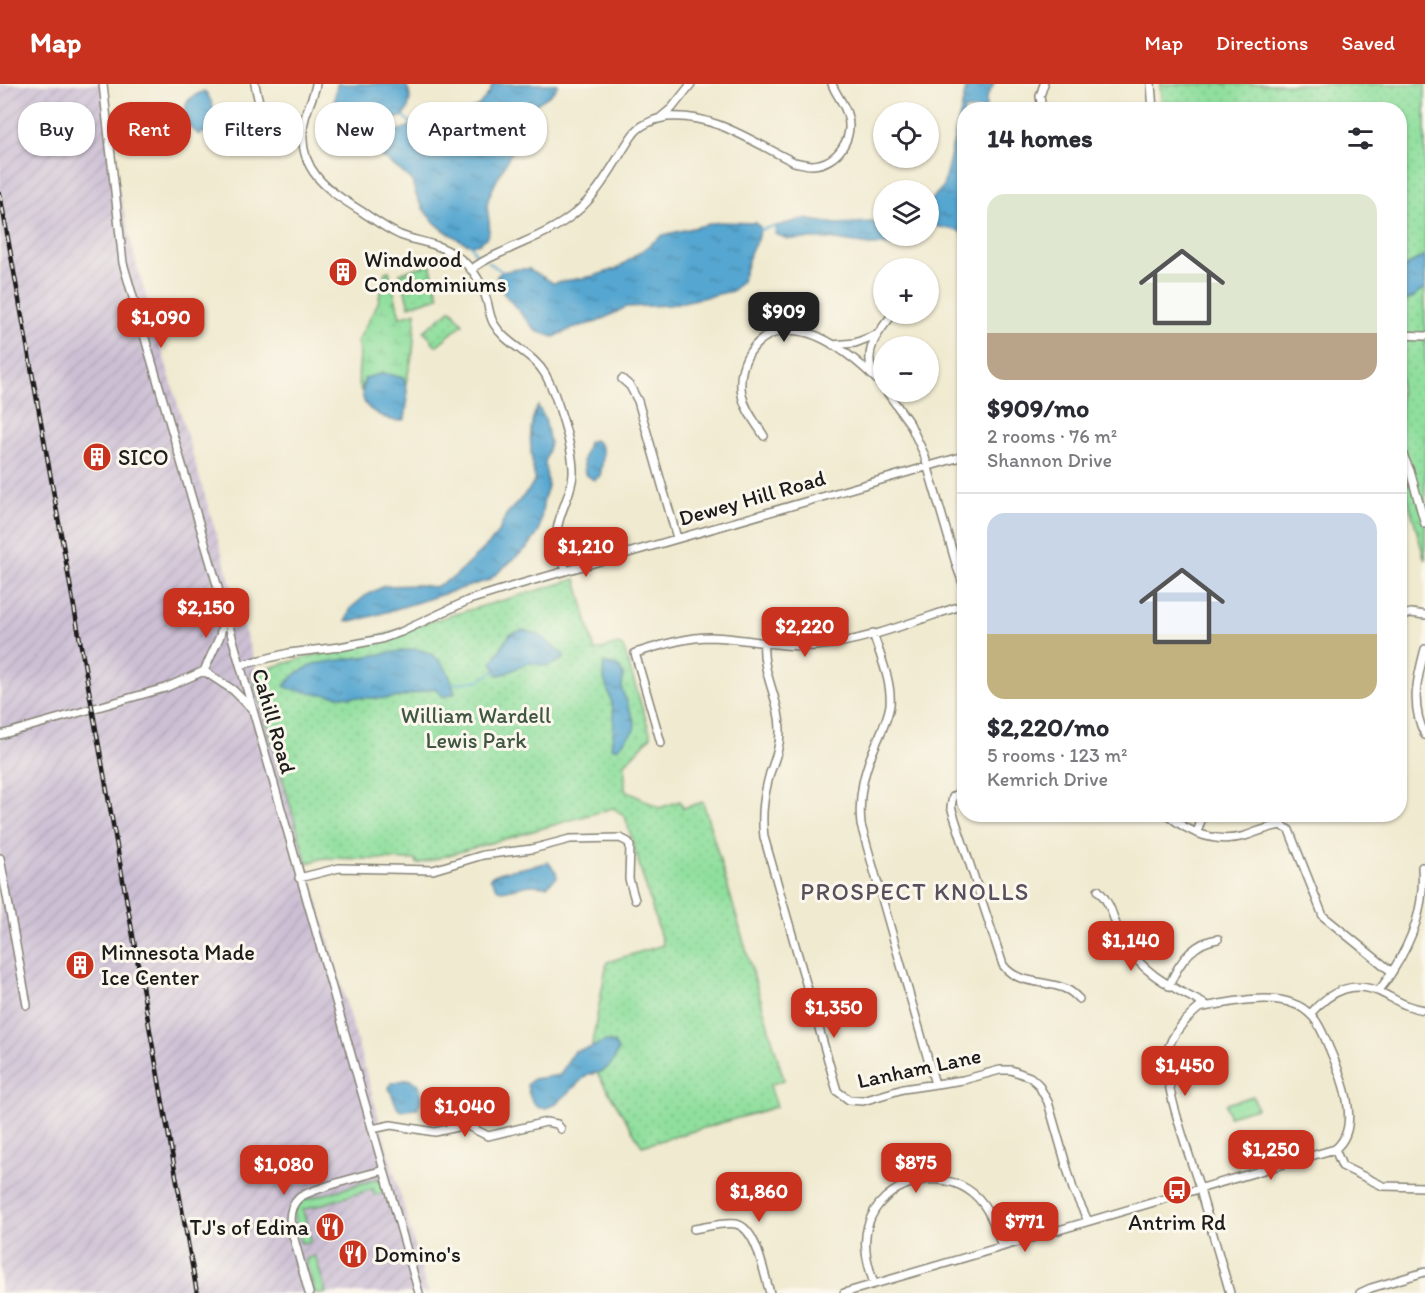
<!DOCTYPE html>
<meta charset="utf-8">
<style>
body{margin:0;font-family:Itim,sans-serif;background:#f7f7f7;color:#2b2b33;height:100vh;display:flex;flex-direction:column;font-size:22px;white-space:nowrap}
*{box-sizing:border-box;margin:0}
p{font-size:20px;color:#7c7c81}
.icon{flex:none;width:33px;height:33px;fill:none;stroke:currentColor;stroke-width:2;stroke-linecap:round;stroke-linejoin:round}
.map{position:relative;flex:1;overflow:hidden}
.details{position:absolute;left:957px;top:18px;width:450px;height:720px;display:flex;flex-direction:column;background:#fff;border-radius:24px;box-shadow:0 2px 4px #0004}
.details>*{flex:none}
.hud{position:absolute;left:18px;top:18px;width:570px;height:54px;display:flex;gap:12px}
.tools{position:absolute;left:873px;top:18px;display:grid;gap:12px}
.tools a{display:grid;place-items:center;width:66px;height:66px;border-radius:50%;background:#fff;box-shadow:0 2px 4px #0004;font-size:30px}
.price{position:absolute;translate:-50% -51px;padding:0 14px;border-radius:12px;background:#c8321e;color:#fff;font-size:20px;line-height:39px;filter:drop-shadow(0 2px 3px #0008)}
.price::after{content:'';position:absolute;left:50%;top:36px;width:18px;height:14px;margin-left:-9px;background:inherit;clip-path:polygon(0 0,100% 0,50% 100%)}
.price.selected{background:#222;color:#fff}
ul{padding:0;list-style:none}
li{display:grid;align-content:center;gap:12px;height:318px;padding:0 30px}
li+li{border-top:2px solid #e1e1e2}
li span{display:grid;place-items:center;height:186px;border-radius:18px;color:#555}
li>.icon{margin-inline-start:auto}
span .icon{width:108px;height:108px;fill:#fffc;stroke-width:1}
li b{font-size:26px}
h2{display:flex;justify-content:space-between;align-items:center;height:72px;padding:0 30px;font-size:26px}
.pill{padding:0 21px;border-radius:24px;background:#fff;box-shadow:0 2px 4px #0004;font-size:21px;line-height:54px}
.pill.selected{background:#c8321e;color:#fff}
header{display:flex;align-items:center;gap:36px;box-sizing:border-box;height:84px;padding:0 30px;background:#c8321e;color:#fff}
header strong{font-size:28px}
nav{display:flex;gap:33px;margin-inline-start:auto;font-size:21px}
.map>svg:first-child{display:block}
.industrial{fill:url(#industrial-furrows)}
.grass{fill:#90df9e;stroke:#567e5d;stroke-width:1.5}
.wetland{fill:url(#wetland-marsh);stroke:#567e5d;stroke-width:1.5}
.park{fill:url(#park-dots);stroke:#567e5d;stroke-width:1.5}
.water{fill:url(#water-ripples);stroke:#386176;stroke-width:1.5}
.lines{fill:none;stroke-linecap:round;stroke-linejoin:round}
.stream{stroke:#55a6d0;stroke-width:2}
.minor-casing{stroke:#868376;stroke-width:10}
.minor{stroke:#fff;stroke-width:7}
.rail-casing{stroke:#1c1c1c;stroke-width:4.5}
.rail{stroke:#fbf7ec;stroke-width:2;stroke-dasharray:7;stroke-linecap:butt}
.labels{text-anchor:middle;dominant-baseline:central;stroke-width:6;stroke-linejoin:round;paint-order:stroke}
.poi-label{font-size:22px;fill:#1c1c1c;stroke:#fbf7ec;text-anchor:start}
.street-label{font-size:22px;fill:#1c1c1c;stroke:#fbf7ec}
.park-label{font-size:22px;fill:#3f5643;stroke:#fbf7ec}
.neighbourhood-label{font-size:24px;letter-spacing:1.5px;fill:#574f5d;stroke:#fbf7ec}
</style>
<header>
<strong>Map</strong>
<nav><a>Map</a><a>Directions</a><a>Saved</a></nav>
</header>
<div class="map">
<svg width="1425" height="1209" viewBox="0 0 1425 1209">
<defs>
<pattern id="industrial-furrows" width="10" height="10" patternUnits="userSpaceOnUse" patternTransform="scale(1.5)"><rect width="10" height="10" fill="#ccbfd4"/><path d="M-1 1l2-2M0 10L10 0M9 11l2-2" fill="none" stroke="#afa4b5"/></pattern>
<pattern id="wetland-marsh" width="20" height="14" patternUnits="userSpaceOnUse" patternTransform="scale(1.5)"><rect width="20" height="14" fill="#90df9e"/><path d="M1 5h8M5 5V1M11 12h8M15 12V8" fill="none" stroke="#7cbf88"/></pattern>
<pattern id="park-dots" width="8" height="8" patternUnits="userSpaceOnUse" patternTransform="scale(1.5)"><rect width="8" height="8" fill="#90df9e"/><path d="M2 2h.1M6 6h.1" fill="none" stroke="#7cbf88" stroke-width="1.8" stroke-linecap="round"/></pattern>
<pattern id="water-ripples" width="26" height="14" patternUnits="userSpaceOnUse" patternTransform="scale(1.5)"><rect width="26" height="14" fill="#55a6d0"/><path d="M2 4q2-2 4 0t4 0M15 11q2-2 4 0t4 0" fill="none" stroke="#4686a8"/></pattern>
</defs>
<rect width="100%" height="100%" fill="#fbf7ec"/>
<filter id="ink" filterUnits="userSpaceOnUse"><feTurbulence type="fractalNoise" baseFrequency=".0167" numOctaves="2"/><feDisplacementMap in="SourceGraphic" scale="12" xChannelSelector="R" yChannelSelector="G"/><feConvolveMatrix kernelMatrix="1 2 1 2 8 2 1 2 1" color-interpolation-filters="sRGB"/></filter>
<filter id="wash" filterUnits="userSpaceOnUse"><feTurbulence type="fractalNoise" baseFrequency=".008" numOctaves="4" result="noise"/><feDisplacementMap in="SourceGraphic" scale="24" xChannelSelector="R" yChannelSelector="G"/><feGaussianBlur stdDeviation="1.35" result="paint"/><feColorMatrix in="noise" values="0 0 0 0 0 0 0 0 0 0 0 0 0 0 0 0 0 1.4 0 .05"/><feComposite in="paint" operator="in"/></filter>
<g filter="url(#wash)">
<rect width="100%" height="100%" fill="#f0ead0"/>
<path class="industrial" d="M0,0H101L120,112L137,182L257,588L307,779L428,1209H0Z"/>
<path class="grass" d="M1253,1012L1257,1024L1229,1032L1226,1020Z
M377,1095L382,1098L384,1105L382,1109L375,1111L373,1105L303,1126L311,1155L309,1158L301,1159L293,1129L301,1117Z
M314,1172L316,1174L326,1209H315L306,1178V1175Z"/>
<path class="wetland" d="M389,187L400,233L416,228L413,268L406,299L402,294H365L361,307C354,289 364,276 357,258L378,219L385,188Z"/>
<path class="park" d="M1160,0H1425V476L1400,387V26L1162,25Z
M430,180L439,213L409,222L400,189Z
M451,225L463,240L436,262L424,247Z
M576,495L595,567L618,560L624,565L651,652L625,680V706L659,724L680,717L683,724L703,718L784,996L770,1001L776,1023L642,1062L589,976L607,878L663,861L625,732L613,724L417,780L416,776L324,774L307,779L252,589Z"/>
<path class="water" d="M337,0H405C412,10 411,21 404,32L358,45L340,43L330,34V23L334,19Z
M493,0H558C553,15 536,15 529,28C525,34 524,43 521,50C511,72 496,93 488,116C484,129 496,145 484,156C472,167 458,155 447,148C429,136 416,118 412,96L375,67L372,60L377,54L419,39L452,36L479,21L489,9Z
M967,0H994L986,15V25L964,26V153L960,147L929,141L928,119L943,103Z
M204,7C213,14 216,34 214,44L199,51L187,40C183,19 184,16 204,7Z
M803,135L836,140L871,138L883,139L884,152H909L892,161H869L829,155H788L775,150L776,142Z
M718,138L756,139L760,143L759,153L751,167L742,197L732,207L670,221L626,223L597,238L576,243L554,253L536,247L499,204L497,192L502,188L518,185H529L553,199L594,192L618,184L663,151Z
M1425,172V204L1412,214L1402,218L1400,216C1399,188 1397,184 1425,172Z
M383,289L403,294C410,306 407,321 405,335C398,338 393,337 386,334C365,325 358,317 365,294Z
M538,322L545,335L550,359L545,379L548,403L544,414L539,448L528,463L489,496L383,529L355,537H346L351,524L365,512L384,502L419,501L435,503L454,493L491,458L499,447L506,431L528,407L535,396C531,373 526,342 538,322Z
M594,356C608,362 602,380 600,392L594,396L585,390L583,376L588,358Z
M524,546L541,552L564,571V575C557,578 550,583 541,581C535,580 532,578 526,580C516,583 509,590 498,591L492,578L510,550Z
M415,565C439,568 450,586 455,609L443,613L435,604C421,608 408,612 394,614C378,616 296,610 284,602L297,589L314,580Z
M604,579L618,582L623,590L622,606L635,639L634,646L617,665L611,663C614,649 615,630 611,616C607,602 601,593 604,579Z
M548,778L556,788L557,793L547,802L530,801L502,807L497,804L490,794C498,785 533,784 548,778Z
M605,957L614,959L618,966C613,981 605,990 588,990C570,1005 536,1052 527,1001L533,995L560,991L574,967L590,964Z
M409,995L419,1000L422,1014L418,1024L402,1027L398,1025L389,1004L391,999Z"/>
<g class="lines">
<path class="stream" d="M404,32L414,43
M759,146L776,142
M470,159L475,169L483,175
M488,178L503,188
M453,600L480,596L495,587"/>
</g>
</g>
<g filter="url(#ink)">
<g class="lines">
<g class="minor-casing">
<path id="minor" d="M103,0L123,179L225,528L419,1209
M255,0C261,32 267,51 303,51
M316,0C314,13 306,25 304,39C296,85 327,106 361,127C373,135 386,145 400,151C418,158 438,159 455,171C470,181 481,196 486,214C489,222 489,232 494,240C506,261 533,269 545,290C557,311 574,366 573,390C572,410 559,427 557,447C557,460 562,474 566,487
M1151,0L1153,26
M1042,26L1040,12L1044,0
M660,34L672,24L691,0
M471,186C482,176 494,172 507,166C530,155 555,146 575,129C600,109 614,78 632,52C639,41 654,35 667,33C714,29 752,58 794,78C800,79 806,81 812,81C838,80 855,53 847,30C844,19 836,11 832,0
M1400,251L1425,252
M833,261L855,259L876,251
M874,292C862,267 878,248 893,230
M622,295L630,302L638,317L677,454
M887,308L910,340L924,370L957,483L964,502
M764,352C756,339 745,326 742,311C735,275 761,241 799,247C829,251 864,282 884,303
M1400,364L1410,387L1425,440
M1400,532L1411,529L1425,531
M873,549C880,572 892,597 890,621C888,635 881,648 876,660C864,687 858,711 861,741L935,1000
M764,558C761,590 781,617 780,648C780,663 775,675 770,689C764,711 761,730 764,753L837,1007L849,1016L863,1017L903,1005L963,996L1000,986H1011L1030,993L1038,1000L1048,1018L1073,1105L1088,1137
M1425,565C1417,595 1410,621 1425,651
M240,581L289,569L340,563L381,555L401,548L469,516L517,501L964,372
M204,587L233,606L251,624
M0,651L165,604L204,587L220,552L224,533
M661,659L635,569C659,562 685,553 711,553C745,554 781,564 815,562C864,558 917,536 964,521
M964,706L953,713L951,723L1003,881C1018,902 1047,895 1068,906C1072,908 1076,912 1079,915
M1167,730C1188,749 1216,760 1245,752C1257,748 1268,743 1281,741L1289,746L1323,832L1392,888
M1197,749L1203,730
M0,774L27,921
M299,794L339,784L433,786L483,771L532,765L570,755L620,754L628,758L630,762L629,795L635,816
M1098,806C1114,823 1112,835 1122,855C1141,890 1174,904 1208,922
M1169,902C1178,880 1193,858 1218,855
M1378,907C1384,901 1387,896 1392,888C1413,855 1425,823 1422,783
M1310,930C1331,906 1355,894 1386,911C1399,918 1409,924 1425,926
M372,1045L391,1041L435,1048L466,1041L488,1052L546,1038L557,1040L561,1045
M1335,1065L1342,1082L1383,1102L1425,1103
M694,1145C707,1143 724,1138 736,1140C757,1144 764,1191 770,1209
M874,1200C868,1181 862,1162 868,1141C881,1098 939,1081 974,1110C989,1123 996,1144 1002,1163
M309,1209L291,1144C289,1133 290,1122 299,1114C309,1105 367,1091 384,1086
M844,1209L1335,1065C1363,1043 1341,991 1330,966C1325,955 1321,942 1313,933C1308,928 1301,922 1294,920C1269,909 1226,919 1199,924C1187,934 1173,949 1168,965C1159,992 1191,1075 1200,1105L1202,1113L1230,1209
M1360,1209L1371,1204L1425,1188"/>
</g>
<use href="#minor" class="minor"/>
<g class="rail-casing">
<path id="rail" d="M0,110L197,1209"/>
</g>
<use href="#rail" class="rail"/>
</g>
</g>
<defs>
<g id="building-disc" transform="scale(1.5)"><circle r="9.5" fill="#c8321e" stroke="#fbf7ec"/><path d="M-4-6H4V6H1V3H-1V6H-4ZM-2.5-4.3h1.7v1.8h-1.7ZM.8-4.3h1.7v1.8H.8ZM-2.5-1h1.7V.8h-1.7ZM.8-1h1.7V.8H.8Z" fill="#fff"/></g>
<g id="bus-disc" transform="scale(1.5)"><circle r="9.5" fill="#c8321e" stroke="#fbf7ec"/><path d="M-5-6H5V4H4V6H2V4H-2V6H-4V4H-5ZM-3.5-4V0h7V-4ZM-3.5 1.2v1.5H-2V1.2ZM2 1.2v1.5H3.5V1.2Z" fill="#fff"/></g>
<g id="restaurant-disc" transform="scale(1.5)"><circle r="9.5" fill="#c8321e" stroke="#fbf7ec"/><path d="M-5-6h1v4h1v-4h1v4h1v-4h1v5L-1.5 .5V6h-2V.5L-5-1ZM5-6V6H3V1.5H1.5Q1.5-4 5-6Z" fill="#fff"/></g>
</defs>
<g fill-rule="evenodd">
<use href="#building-disc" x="343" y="188"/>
<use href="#building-disc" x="97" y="373"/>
<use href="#building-disc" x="80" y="881"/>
<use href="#bus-disc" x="1177" y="1106"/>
<use href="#restaurant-disc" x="330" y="1143"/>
<use href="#restaurant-disc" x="353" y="1170"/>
</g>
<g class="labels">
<g class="poi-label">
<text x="364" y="175">Windwood<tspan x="364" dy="25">Condominiums</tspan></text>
<text x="118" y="373">SICO</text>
<text x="101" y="868">Minnesota Made<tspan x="101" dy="25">Ice Center</tspan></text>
<text x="1177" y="1138" text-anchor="middle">Antrim Rd</text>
<text x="309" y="1143" text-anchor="end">TJ's of Edina</text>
<text x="374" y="1170">Domino's</text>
</g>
<g class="street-label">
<text transform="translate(752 414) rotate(-16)">Dewey Hill Road</text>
<text transform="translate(274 637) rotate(74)">Cahill Road</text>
<text transform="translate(919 984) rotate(-12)">Lanham Lane</text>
</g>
<g class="park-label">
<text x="476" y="631">William Wardell<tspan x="476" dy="25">Lewis Park</tspan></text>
</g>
<g class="neighbourhood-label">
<text x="915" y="807">PROSPECT KNOLLS</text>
</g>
</g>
</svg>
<div class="tools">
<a><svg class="icon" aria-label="locate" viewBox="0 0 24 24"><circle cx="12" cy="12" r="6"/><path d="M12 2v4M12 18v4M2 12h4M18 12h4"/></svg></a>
<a><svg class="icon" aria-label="layers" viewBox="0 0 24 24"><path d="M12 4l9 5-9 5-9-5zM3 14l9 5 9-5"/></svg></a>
<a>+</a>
<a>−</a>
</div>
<b class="price selected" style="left:784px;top:259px">$909</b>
<b class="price" style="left:161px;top:265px">$1,090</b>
<b class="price" style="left:586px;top:494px">$1,210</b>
<b class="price" style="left:206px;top:555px">$2,150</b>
<b class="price" style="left:805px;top:574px">$2,220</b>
<b class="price" style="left:1131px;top:888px">$1,140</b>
<b class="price" style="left:834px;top:955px">$1,350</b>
<b class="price" style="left:1185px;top:1013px">$1,450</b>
<b class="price" style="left:465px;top:1054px">$1,040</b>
<b class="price" style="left:1271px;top:1097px">$1,250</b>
<b class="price" style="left:916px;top:1110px">$875</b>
<b class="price" style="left:284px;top:1112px">$1,080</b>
<b class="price" style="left:759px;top:1139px">$1,860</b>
<b class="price" style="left:1025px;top:1169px">$771</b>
<div class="hud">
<a class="pill">Buy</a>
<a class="pill selected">Rent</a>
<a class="pill">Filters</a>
<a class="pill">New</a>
<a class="pill">Apartment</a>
</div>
<section class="details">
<h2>14 homes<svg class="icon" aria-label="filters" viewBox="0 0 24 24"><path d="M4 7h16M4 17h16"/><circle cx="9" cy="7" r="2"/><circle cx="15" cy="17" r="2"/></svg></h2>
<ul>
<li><span style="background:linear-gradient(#dfe7d0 75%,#b9a48a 0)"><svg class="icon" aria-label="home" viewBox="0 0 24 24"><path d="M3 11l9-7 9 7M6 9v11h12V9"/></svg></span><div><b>$909/mo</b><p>2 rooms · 76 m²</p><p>Shannon Drive</p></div></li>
<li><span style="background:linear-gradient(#c9d6e8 65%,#c2b280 0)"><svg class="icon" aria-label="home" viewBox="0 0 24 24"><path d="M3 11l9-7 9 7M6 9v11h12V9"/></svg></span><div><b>$2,220/mo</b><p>5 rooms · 123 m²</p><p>Kemrich Drive</p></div></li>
</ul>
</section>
</div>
